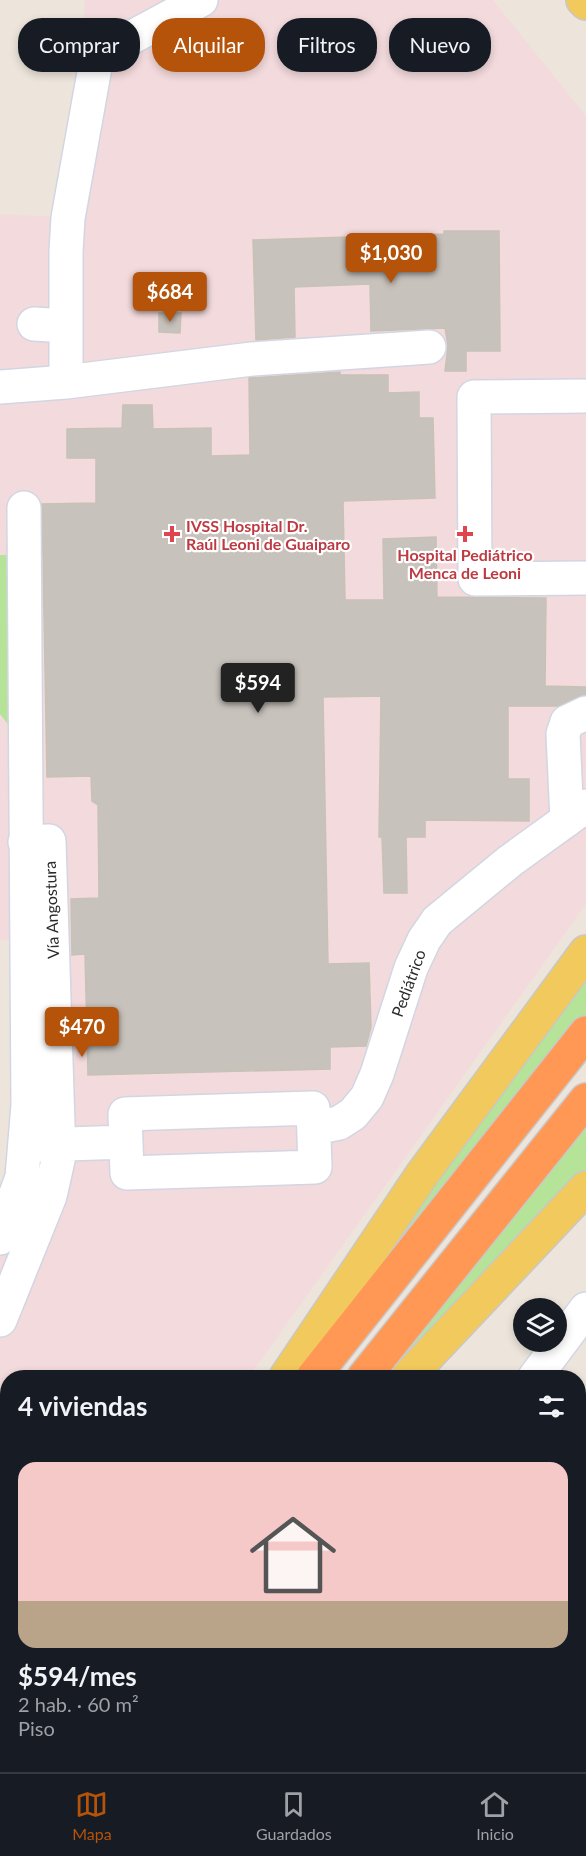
<!DOCTYPE html>
<html lang="es">
<meta charset="utf-8">
<style>
body{margin:0;font-family:Lato,sans-serif;background:#20242c;color:#f1f3f6;height:100vh;display:flex;flex-direction:column;font-size:22px;white-space:nowrap}
*{box-sizing:border-box;margin:0}
p{font-size:20px;color:#9ea1a6}
.icon{flex:none;width:33px;height:33px;fill:none;stroke:currentColor;stroke-width:2;stroke-linecap:round;stroke-linejoin:round}
.map{position:relative;flex:1;overflow:hidden}
.sheet{position:absolute;left:0px;top:1370px;width:586px;height:404px;display:flex;flex-direction:column;background:#171b24;border-radius:24px 24px 0 0;box-shadow:0 3px 9px #0003}
.sheet>*{flex:none}
.banner{position:absolute;left:18px;top:18px;width:550px;height:54px;display:flex;gap:12px}
.fabs{position:absolute;left:513px;top:1298px;display:grid;gap:12px}
.fabs a{display:grid;place-items:center;width:54px;height:54px;border-radius:50%;background:#171b24;box-shadow:0 3px 9px #0003;font-size:30px}
.price{position:absolute;translate:-50% -51px;padding:0 14px;border-radius:6px;background:#b45309;color:#fff;font-size:20px;line-height:39px;filter:drop-shadow(0 2px 3px #0008)}
.price::after{content:'';position:absolute;left:50%;top:36px;width:18px;height:14px;margin-left:-9px;background:inherit;clip-path:polygon(0 0,100% 0,50% 100%)}
.price.on{background:#222;color:#fff}
ul{padding:0;list-style:none}
li{display:grid;align-content:center;gap:12px;height:318px;padding:0 18px}
li span{display:grid;place-items:center;height:186px;border-radius:18px;color:#555}
li>.icon{margin-inline-start:auto}
span .icon{width:108px;height:108px;fill:#fffc;stroke-width:1}
li b{font-size:26px}
h2{display:flex;justify-content:space-between;align-items:center;height:72px;padding:0 18px;font-size:26px}
.tag{padding:0 21px;border-radius:24px;background:#171b24;box-shadow:0 3px 9px #0003;font-size:21px;line-height:54px}
.tag.on{background:#b45309;color:#fff}
.dock{display:flex;justify-content:space-around;align-items:center;height:84px;border-top:2px solid #363941;background:#171b24;font-size:16px;color:#9ea1a6}
.dock a{display:grid;justify-items:center;gap:3px}
.dock .on{color:#b45309}
.map>svg:first-child{display:block}
.medical{fill:#f3dadc}
.green{fill:#b5e498}
.building{fill:#c8c2bc;stroke:#c8c1b6;stroke-width:1.5}
.lines{fill:none;stroke-linecap:round;stroke-linejoin:round}
.minor-casing{stroke:#d2d6e3;stroke-width:36}
.major-casing{stroke:#c8c8c8;stroke-width:36}
.highway-casing{stroke:#c8c8c8;stroke-width:36}
.minor{stroke:#fff;stroke-width:33}
.major{stroke:#f2c95c;stroke-width:33}
.highway{stroke:#ff9755;stroke-width:33}
.health-dot{fill:#e0444e;stroke:#fff;stroke-width:2}
.labels{text-anchor:middle;dominant-baseline:central;stroke-width:4.5;stroke-linejoin:round;paint-order:stroke}
.health-label{font-size:16px;font-weight:bold;fill:#be3a42;stroke:#fff;text-anchor:start}
.street-label{font-size:16px;fill:#2a2a2a;stroke:#fff}
</style>
<div class="map">
<svg width="586" height="1772" viewBox="0 0 586 1772">
<rect width="100%" height="100%" fill="#ede5dc"/>
<path class="medical" d="M85,0H493L586,116V904L249,1377H8L7,1391L0,1387V1238L15,1199L26,938L0,940V214L57,217L78,109Z"/>
<path class="green" d="M0,555H24V745L0,714Z
M586,952V1033L313,1377L372,1248Z
M586,1100V1188L408,1377H364Z"/>
<path class="building" d="M444,231H499L500,351H466V371H445L448,346L445,328L371,331L370,284L294,287L295,337L256,340L253,240L444,234Z
M159,313H181L180,333L159,332Z
M340,372V375H388V393L419,392V418H433L435,498L343,501L345,600H384L383,539L436,537L437,597L546,598L545,686L586,687V695L558,706H508V779H529V821L425,820V837H406L407,893H384L382,837H379L381,696L323,697L328,964L369,963L371,1027L366,1046L330,1047V1069L88,1075L85,954L72,955L71,899L99,898L98,805L92,801L91,776L47,777L42,504L96,503V458H67V429L122,428L123,405H152L153,429L211,428V456L250,455L249,378Z"/>
<g class="lines">
<g class="minor-casing">
<path id="minor" d="M34,324L66,326
M66,382V251L68,218L97,56L201,0
M0,387L66,382L252,359L429,347
M586,396L474,397L475,579L586,578
M567,820L563,734L567,722L586,713
M313,1108L315,1167L127,1173L125,1114Z
M314,1128L339,1123L353,1114L367,1097L377,1074L411,968L424,940L437,921L510,861L586,806
M38,1145L126,1142
M0,1238L22,1177L28,1105L24,508
M0,1320L50,1196L59,1156L49,841L25,842
M535,1377L586,1309
M0,1506L8,1495
M579,1551L586,1554
M0,1634L8,1624
M0,1667L8,1731
M579,1706L586,1695"/>
</g>
<g class="major-casing">
<path id="major" d="M583,0L586,3
M286,1377L421,1176L586,952
M408,1377L586,1188
M0,1768L8,1759
M47,1772L52,1766"/>
</g>
<g class="highway-casing">
<path id="highway" d="M313,1377L586,1033
M364,1377L586,1100"/>
</g>
<use href="#minor" class="minor"/>
<use href="#major" class="major"/>
<use href="#highway" class="highway"/>
</g>
<g class="health-dot">
<path d="M169 525h6v6h6v6h-6v6h-6v-6h-6v-6h6z"/>
<path d="M462 525h6v6h6v6h-6v6h-6v-6h-6v-6h6z"/>
</g>
<g class="labels">
<g class="health-label">
<text x="186" y="525">IVSS Hospital Dr.<tspan x="186" dy="18">Raúl Leoni de Guaiparo</tspan></text>
<text x="465" y="554" text-anchor="middle">Hospital Pediátrico<tspan x="465" dy="18">Menca de Leoni</tspan></text>
</g>
<g class="street-label">
<text transform="translate(51 910) rotate(-92)">Vía Angostura</text>
<text transform="translate(408 983) rotate(-70)">Pediátrico</text>
</g>
</g>
</svg>
<div class="fabs">
<a><svg class="icon" aria-label="layers" viewBox="0 0 24 24"><path d="M12 4l9 5-9 5-9-5zM3 14l9 5 9-5"/></svg></a>
</div>
<b class="price" style="left:391px;top:284px">$1,030</b>
<b class="price" style="left:170px;top:323px">$684</b>
<b class="price on" style="left:258px;top:714px">$594</b>
<b class="price" style="left:82px;top:1058px">$470</b>
<div class="banner">
<a class="tag">Comprar</a>
<a class="tag on">Alquilar</a>
<a class="tag">Filtros</a>
<a class="tag">Nuevo</a>
</div>
<section class="sheet">
<h2>4 viviendas<svg class="icon" aria-label="filters" viewBox="0 0 24 24"><path d="M4 7h16M4 17h16"/><circle cx="9" cy="7" r="2"/><circle cx="15" cy="17" r="2"/></svg></h2>
<ul>
<li><span style="background:linear-gradient(#f6c9c9 75%,#b9a48a 0)"><svg class="icon" aria-label="home" viewBox="0 0 24 24"><path d="M3 11l9-7 9 7M6 9v11h12V9"/></svg></span><div><b>$594/mes</b><p>2 hab. · 60 m²</p><p>Piso</p></div></li>
</ul>
</section>
</div>
<nav class="dock">
<a class="on"><svg class="icon" aria-label="map" viewBox="0 0 24 24"><path d="M3 6l6-2 6 2 6-2v14l-6 2-6-2-6 2zM9 4v14M15 6v14"/></svg>Mapa</a>
<a><svg class="icon" aria-label="saved" viewBox="0 0 24 24"><path d="M7 4h10v16l-5-4-5 4z"/></svg>Guardados</a>
<a><svg class="icon" aria-label="home" viewBox="0 0 24 24"><path d="M3 11l9-7 9 7M6 9v11h12V9"/></svg>Inicio</a>
</nav>
